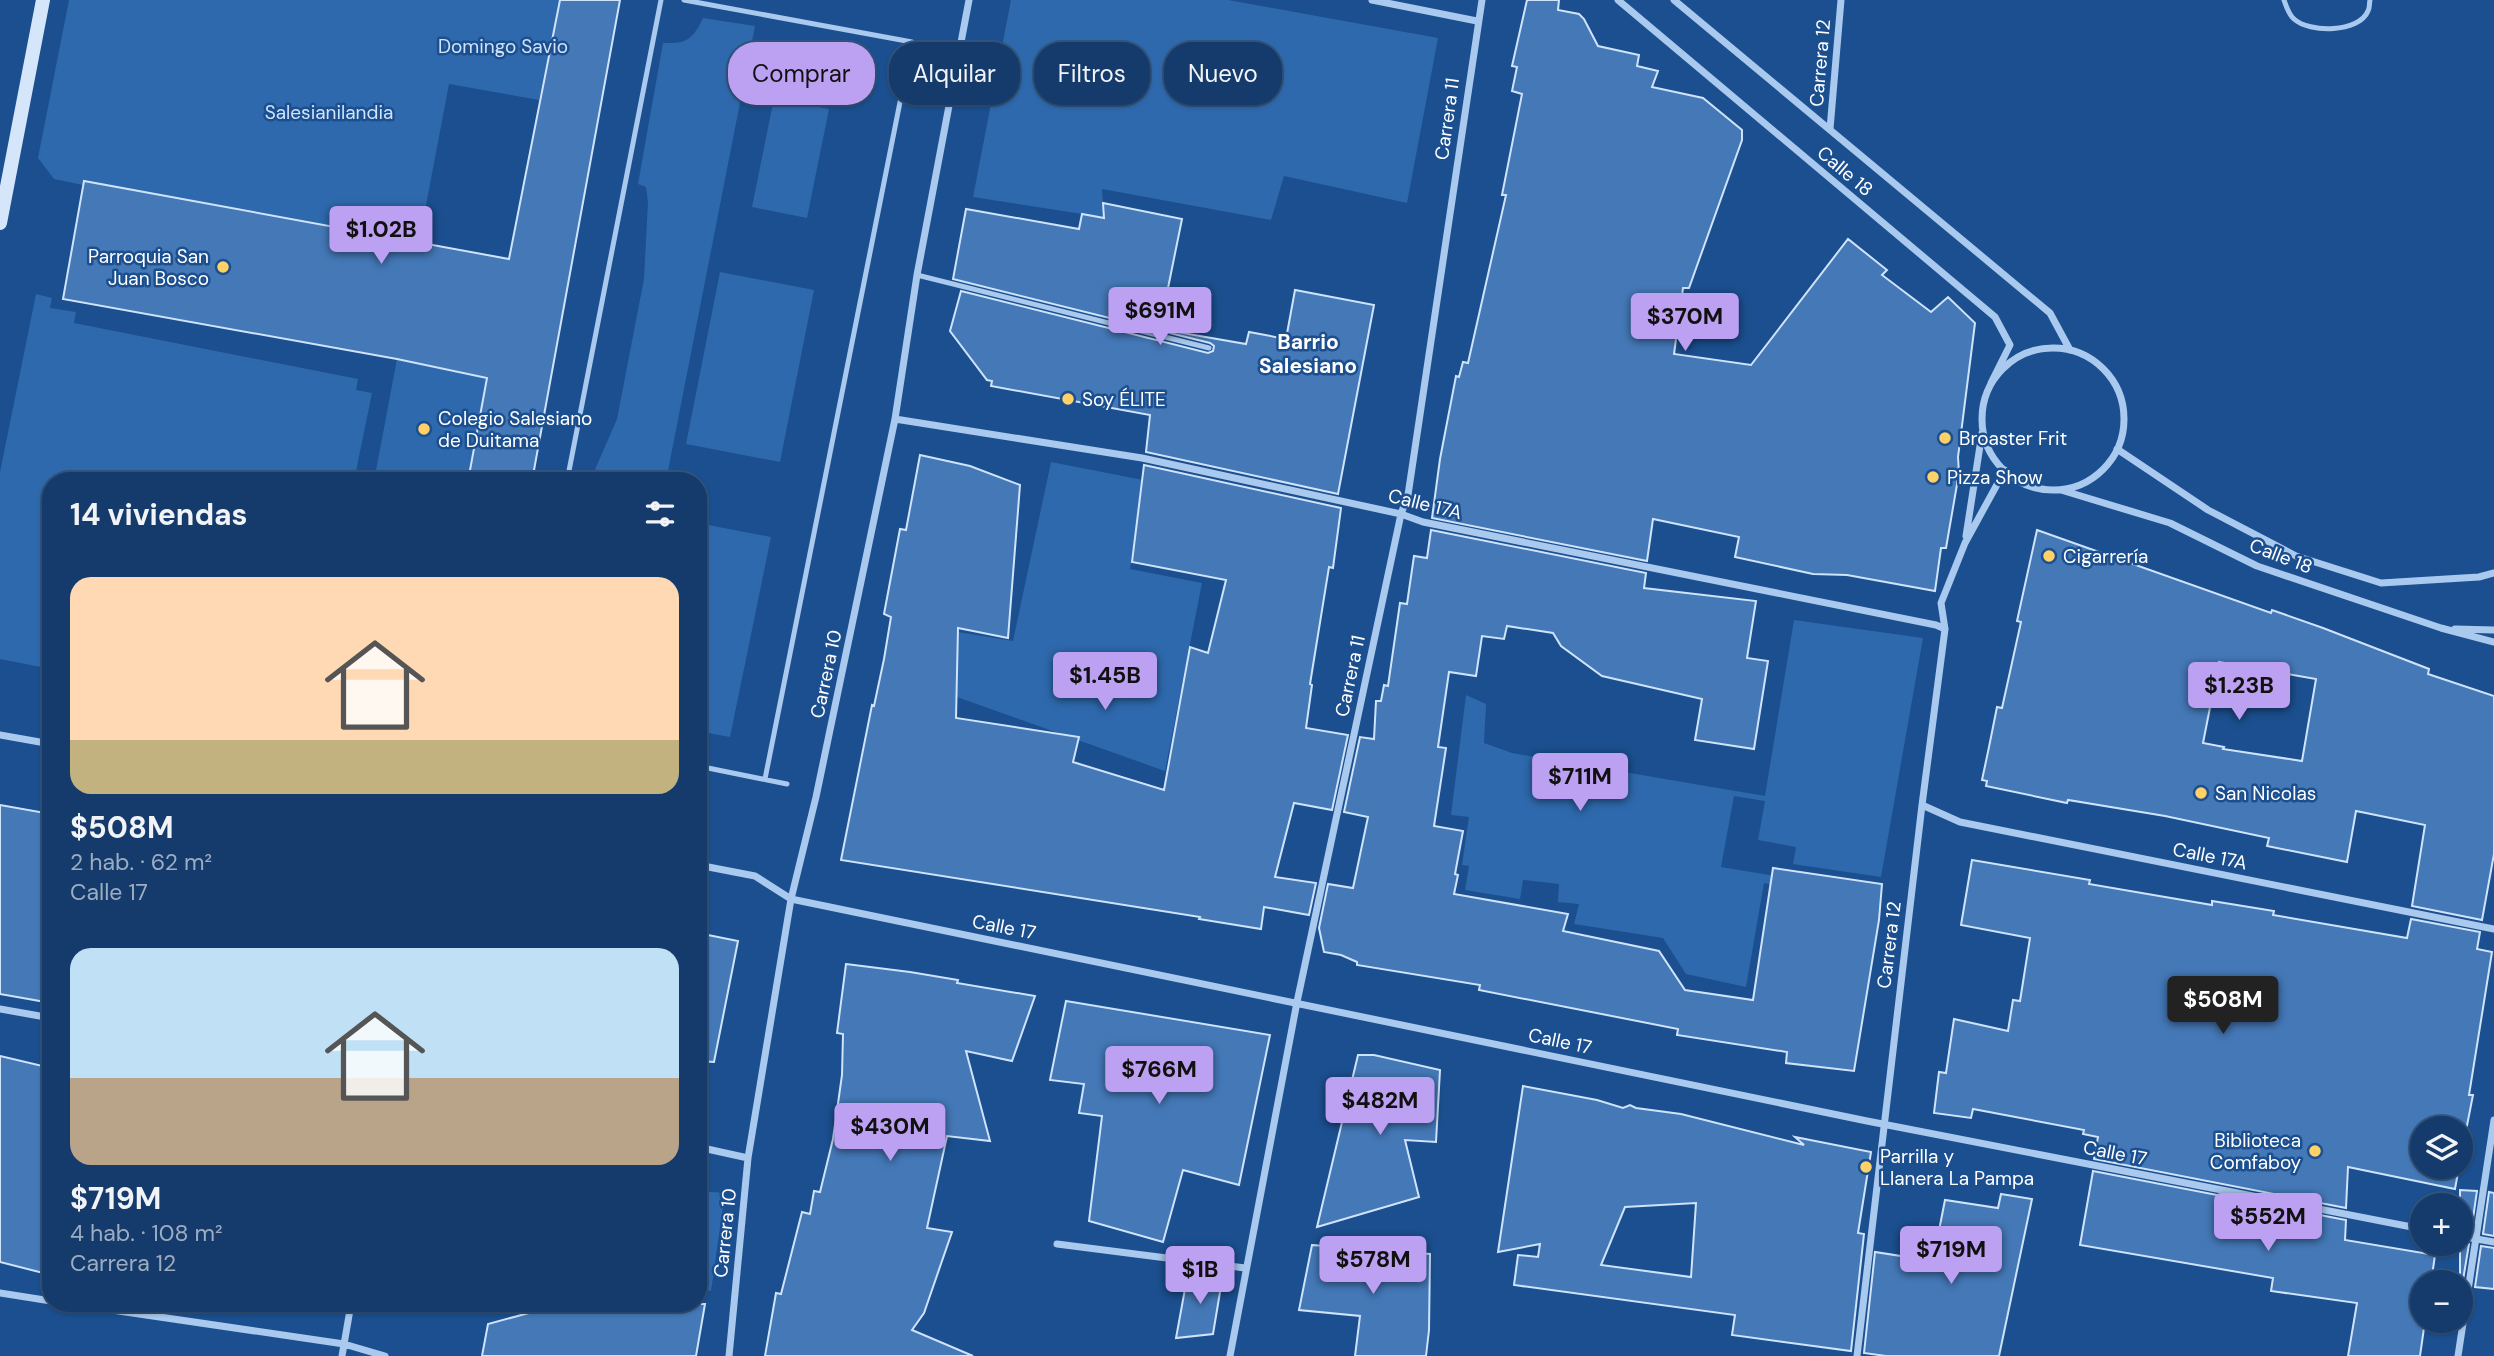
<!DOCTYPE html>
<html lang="es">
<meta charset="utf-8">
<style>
body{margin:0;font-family:"DM Sans",sans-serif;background:#214673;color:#f1f3f6;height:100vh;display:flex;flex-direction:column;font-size:26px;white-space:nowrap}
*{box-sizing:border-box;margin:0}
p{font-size:23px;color:#9dadc1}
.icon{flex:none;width:38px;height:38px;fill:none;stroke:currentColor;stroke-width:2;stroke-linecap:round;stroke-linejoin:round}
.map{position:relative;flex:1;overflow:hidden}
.panel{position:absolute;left:42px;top:472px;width:665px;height:840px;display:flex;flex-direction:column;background:#143b6b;border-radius:28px;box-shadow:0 2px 5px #0004,0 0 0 2px #33557e}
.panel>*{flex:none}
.banner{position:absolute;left:728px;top:42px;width:665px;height:63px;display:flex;gap:14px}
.tools{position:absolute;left:2410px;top:1116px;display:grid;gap:14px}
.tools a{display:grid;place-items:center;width:63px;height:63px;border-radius:50%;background:#143b6b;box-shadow:0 2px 5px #0004,0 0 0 2px #33557e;font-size:35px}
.price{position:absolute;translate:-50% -60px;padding:0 16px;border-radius:7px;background:#bca0f2;color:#111;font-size:23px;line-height:46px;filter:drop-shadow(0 2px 4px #0008)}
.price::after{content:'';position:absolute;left:50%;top:42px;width:21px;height:16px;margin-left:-10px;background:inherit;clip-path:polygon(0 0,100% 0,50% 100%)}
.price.active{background:#222;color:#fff}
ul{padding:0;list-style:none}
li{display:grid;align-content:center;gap:14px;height:371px;padding:0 28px}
li span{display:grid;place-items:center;height:217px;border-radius:21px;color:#555}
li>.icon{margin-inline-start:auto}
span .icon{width:126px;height:126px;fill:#fffc;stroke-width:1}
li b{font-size:30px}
h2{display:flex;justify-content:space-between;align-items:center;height:84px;padding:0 28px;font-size:30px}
.tag{padding:0 24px;border-radius:28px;background:#143b6b;box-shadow:0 2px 5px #0004,0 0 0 2px #33557e;font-size:24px;line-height:63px}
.tag.active{background:#bca0f2;color:#111}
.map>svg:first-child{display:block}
.green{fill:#2e69ad}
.building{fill:#4478b7;stroke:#cfe3fa;stroke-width:2;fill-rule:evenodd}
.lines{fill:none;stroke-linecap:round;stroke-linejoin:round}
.service{stroke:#a9c9ee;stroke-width:5}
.minor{stroke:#a9c9ee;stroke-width:7}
.secondary{stroke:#d6e6fa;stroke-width:14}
.poi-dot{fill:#ffd166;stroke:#1b4f8f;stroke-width:2.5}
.labels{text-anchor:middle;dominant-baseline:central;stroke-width:5;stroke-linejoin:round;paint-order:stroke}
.park-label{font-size:19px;fill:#cfe3fa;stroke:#1b4f8f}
.street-label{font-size:19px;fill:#fff;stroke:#1b4f8f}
.poi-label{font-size:19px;fill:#fff;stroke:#1b4f8f;text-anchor:start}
.neighbourhood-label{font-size:21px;font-weight:bold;fill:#fff;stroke:#1b4f8f}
</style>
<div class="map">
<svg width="2494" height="1356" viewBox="0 0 2494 1356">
<rect width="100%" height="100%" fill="#1b4f8f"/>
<path class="green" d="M69,0H560L539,100L449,84L419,242L84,181L83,185L54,179L38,158Z
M1011,0H1228L1438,38L1407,203L1284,176L1271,220L1102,189L1103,208L1111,210L1108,218L973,197Z
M703,18L755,26L666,481H590L617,419L644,279L648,202L646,187L638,184L663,43C687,44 693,39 703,18Z
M774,98L829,109L807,218L752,207Z
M720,272L814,290L780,462L686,444Z
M36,294L52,298L50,308L76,312L74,323L358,379L356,390L372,393L354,481H51V669L0,659V472Z
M397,359L487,378L468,481H374Z
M1051,462L1143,480L1130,569L1202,583L1165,771L957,697L958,632L1013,641Z
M698,523L771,537L730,737L698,731Z
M1794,620L1923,638L1881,877L1793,864L1796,847L1758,840L1765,801L1734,796L1721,867L1781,877L1780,886L1764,883L1746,987L1686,974L1663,938L1574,924L1579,904L1558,902L1559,884L1523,880L1520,899L1465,890L1469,866L1462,865L1469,817L1451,815L1466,695L1486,704L1484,743L1512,753L1765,796Z
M698,1191L725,1193L711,1291L698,1289Z"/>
<path class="building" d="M560,0H620L532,481H468L487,378L397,359L63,299L84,181L509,259Z
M1527,0H1559L1558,10L1579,14L1584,19L1598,46L1639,55L1637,66L1658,71L1652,87L1703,98L1742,130V140L1689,288H1683L1674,354L1751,365L1848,239L1887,270L1882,275L1931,312L1948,297L1975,323L1958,457L1959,473L1946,548H1941L1935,591L1847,575L1813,574L1735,557L1739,537L1653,519L1647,561L1432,518L1440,459L1456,376L1459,377L1463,362L1468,363L1506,195H1502L1522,94L1512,91L1517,67L1512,66Z
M1103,203L1182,219L1168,288L1171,331L1246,344L1249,332L1286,339L1295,290L1374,305L1338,494L1146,452L1150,415L991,386L992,381L987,380L950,331L961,291L1208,353L1213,351L1214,346L1210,343L953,279L966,209L1079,229L1082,214L1104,218Z
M920,455L970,466L1020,485L1008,638L958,628L956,718L1079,737L1073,762L1164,790L1190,647L1208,653L1226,580L1132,562L1144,465L1341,508L1333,568L1329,567L1310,684L1312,685L1306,728L1348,735L1332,810L1294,803L1275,877L1316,883L1309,915L1264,907L1261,929L1199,919L1200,917L841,860L872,705L874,706L884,659L891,617L884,614L900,529L906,530Z
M1431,530L1646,573L1644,588L1756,601L1747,658L1768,661L1754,749L1695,740L1702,699L1602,676L1561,646L1553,633L1507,626L1504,639L1482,636L1476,676L1449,672L1438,747L1446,748L1434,826L1463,831L1455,874L1458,875L1454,894L1568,914L1563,931L1659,951L1685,990L1753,1000L1773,868L1882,884L1879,920L1854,1071L1786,1063L1787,1052L1677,1035L1678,1029L1479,990L1480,985L1357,965V962L1341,955L1324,952L1319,928L1328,884L1353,888L1368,817L1344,812L1360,737L1374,739L1376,701H1381L1384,685L1388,686L1400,603L1407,604L1414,556L1427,558Z
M2037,530L2271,613L2272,610L2323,628L2429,669L2428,674L2494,696V854L2482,920L2412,906L2425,825L2356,811L2347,862L2267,846L2269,838L2165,816L2068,800L2067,803L1986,786L1987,781L1982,780L1989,747L1997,707L2002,708L2021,622L2017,621ZM2219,662L2316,679L2302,761L2223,749L2224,747L2203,743Z
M0,805L51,814V1003L0,994Z
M1972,860L2090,880L2089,884L2212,905V901L2274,911L2273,915L2407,938L2411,919L2480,932L2477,949L2492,952L2469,1095H2473L2460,1161V1129H2422V1167H2459L2455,1189L2348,1167L2346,1208L2094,1159L2098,1137L2083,1134L2084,1130L1973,1109L1971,1118L1934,1113L1939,1072L1946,1073L1954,1019L2008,1031L2013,1000L2020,1001L2030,938L1961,925Z
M698,933L738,941L714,1062L698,1061Z
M846,964L910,972L958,980L957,983L1035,996L1012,1061L966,1051L990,1141L947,1136L927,1228L952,1232L924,1313L912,1330L973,1356H765L776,1293L781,1294L802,1212L810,1214L814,1191L820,1192L833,1139L842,1075L843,1034L837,1033Z
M1066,1001L1270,1035L1239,1185L1183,1170L1163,1242L1089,1221L1102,1116L1079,1113L1084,1084L1050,1080Z
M1358,1055H1374L1440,1070L1436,1142L1405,1140L1419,1197L1317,1227Z
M0,1056L51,1068V1173L46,1192L51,1193V1275L0,1262Z
M1523,1086L1597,1100L1623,1108L1630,1105L1636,1108L1681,1114L1804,1145L1795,1137L1871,1152L1858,1233L1864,1234L1851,1351L1732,1335L1735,1315L1514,1285L1518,1255L1538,1257L1540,1244L1498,1252ZM1696,1203L1691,1277L1601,1265L1625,1207Z
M2093,1171L2346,1220L2345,1240L2435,1255L2431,1283H2422V1321H2425L2420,1356H2348L2357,1303L2271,1291L2273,1278L2080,1245Z
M2460,1190L2477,1191L2471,1232L2460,1230Z
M2489,1192L2494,1193V1236L2483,1234Z
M2001,1194L2032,1199L1999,1356H1886L1864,1353L1875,1252L1933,1261L1945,1200L1998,1208Z
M2460,1242L2469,1244L2462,1286H2460Z
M1312,1245L1430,1254L1429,1330L1426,1356H1355L1360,1316L1299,1310Z
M2481,1246L2494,1248V1289L2475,1287Z
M1223,1274L1213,1334L1176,1338L1187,1278Z
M562,1304H705L696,1356H482L488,1324Z"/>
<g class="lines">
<path class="service" d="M684,0L912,42L765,779
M2284,0C2286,6 2289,15 2294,19C2309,33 2359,33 2368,11C2370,8 2369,4 2370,0
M917,275L1209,348
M567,481L661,0
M698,766L787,784"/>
<path class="minor" d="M1372,0L1477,21
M1618,0L1995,317L2010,345L1991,383
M1674,0L2050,313L2070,350
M1830,129L1841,0
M1982 419a71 71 0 1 1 142 0a71 71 0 1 1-142 0Z
M895,419L1142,458L1401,514L1423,522L1936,625L1945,629
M2117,449L2208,510L2296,556L2381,583L2479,577L2494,573
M2061,490L2170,523L2257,566L2441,628L2494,642
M1966,536L1982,433
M2455,629L2494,630
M0,735L51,744
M1922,805L1960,822L2494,929
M698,865L755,876L791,899L1867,1121L2422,1229
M0,1009L51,1018
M698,1147L748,1158
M2460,1236L2494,1242
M1057,1244L1245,1268
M0,1293L51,1301
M71,1304L344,1344L385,1356
M342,1356L351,1304
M729,1356L748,1158L791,899L816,797L895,419L917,275L969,0
M1230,1356L1297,1002L1401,514L1408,495L1482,0
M1857,1356L1922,805L1945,629L1941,603L1965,543L2005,470
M2458,1356L2494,1120"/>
<path class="secondary" d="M0,223L43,0"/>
</g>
<g class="poi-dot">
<circle cx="223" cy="267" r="7"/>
<circle cx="1068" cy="399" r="7"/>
<circle cx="424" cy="429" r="7"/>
<circle cx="1945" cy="438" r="7"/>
<circle cx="1933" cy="477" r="7"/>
<circle cx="2049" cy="556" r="7"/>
<circle cx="2201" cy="793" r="7"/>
<circle cx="2315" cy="1151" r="7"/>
<circle cx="1866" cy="1167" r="7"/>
</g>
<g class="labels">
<g class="park-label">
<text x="503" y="46">Domingo Savio</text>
<text x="329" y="112">Salesianilandia</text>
</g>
<g class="street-label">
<text transform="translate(1820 63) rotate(-85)">Carrera 12</text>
<text transform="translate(1447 119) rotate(-82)">Carrera 11</text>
<text transform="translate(1845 171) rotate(40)">Calle 18</text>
<text transform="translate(1425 504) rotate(14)">Calle 17A</text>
<text transform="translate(2281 556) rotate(21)">Calle 18</text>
<text transform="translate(826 674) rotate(-78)">Carrera 10</text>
<text transform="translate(1350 676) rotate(-78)">Carrera 11</text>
<text transform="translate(2210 856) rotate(11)">Calle 17A</text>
<text transform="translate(1004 927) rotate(11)">Calle 17</text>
<text transform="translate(1889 945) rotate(-83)">Carrera 12</text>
<text transform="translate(1560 1041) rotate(12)">Calle 17</text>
<text transform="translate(2115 1153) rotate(11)">Calle 17</text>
<text transform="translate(725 1233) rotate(-84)">Carrera 10</text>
</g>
<g class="poi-label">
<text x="209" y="256" text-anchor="end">Parroquia San<tspan x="209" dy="22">Juan Bosco</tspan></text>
<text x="1082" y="399">Soy ÉLITE</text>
<text x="438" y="418">Colegio Salesiano<tspan x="438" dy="22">de Duitama</tspan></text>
<text x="1959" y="438">Broaster Frit</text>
<text x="1947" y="477">Pizza Show</text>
<text x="2063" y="556">Cigarrería</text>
<text x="2215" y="793">San Nicolas</text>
<text x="2301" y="1140" text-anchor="end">Biblioteca<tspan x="2301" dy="22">Comfaboy</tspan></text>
<text x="1880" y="1156">Parrilla y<tspan x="1880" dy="22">Llanera La Pampa</tspan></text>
</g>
<g class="neighbourhood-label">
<text x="1308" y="342">Barrio<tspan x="1308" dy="24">Salesiano</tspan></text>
</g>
</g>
</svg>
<div class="tools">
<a><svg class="icon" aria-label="layers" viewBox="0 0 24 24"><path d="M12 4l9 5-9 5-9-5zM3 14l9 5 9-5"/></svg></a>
<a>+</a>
<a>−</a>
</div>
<b class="price" style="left:381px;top:266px">$1.02B</b>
<b class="price" style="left:1160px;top:347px">$691M</b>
<b class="price" style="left:1685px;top:353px">$370M</b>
<b class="price" style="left:1105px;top:712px">$1.45B</b>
<b class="price" style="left:2239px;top:722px">$1.23B</b>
<b class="price" style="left:1580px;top:813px">$711M</b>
<b class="price active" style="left:2223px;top:1036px">$508M</b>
<b class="price" style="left:1159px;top:1106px">$766M</b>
<b class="price" style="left:1380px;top:1137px">$482M</b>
<b class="price" style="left:890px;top:1163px">$430M</b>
<b class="price" style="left:2268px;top:1253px">$552M</b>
<b class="price" style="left:1951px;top:1286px">$719M</b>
<b class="price" style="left:1373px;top:1296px">$578M</b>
<b class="price" style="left:1200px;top:1306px">$1B</b>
<div class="banner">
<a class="tag active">Comprar</a>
<a class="tag">Alquilar</a>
<a class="tag">Filtros</a>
<a class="tag">Nuevo</a>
</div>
<section class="panel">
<h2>14 viviendas<svg class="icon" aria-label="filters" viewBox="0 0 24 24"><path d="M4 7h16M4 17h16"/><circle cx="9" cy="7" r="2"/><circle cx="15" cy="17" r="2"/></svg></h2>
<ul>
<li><span style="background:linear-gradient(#ffd9b3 75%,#c2b280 0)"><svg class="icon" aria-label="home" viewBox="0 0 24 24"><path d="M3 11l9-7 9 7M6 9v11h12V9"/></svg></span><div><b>$508M</b><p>2 hab. · 62 m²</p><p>Calle 17</p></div></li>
<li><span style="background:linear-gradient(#bfe0f5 60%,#b9a48a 0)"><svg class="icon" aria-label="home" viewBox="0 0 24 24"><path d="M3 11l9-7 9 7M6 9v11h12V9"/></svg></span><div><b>$719M</b><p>4 hab. · 108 m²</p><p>Carrera 12</p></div></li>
</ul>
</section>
</div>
